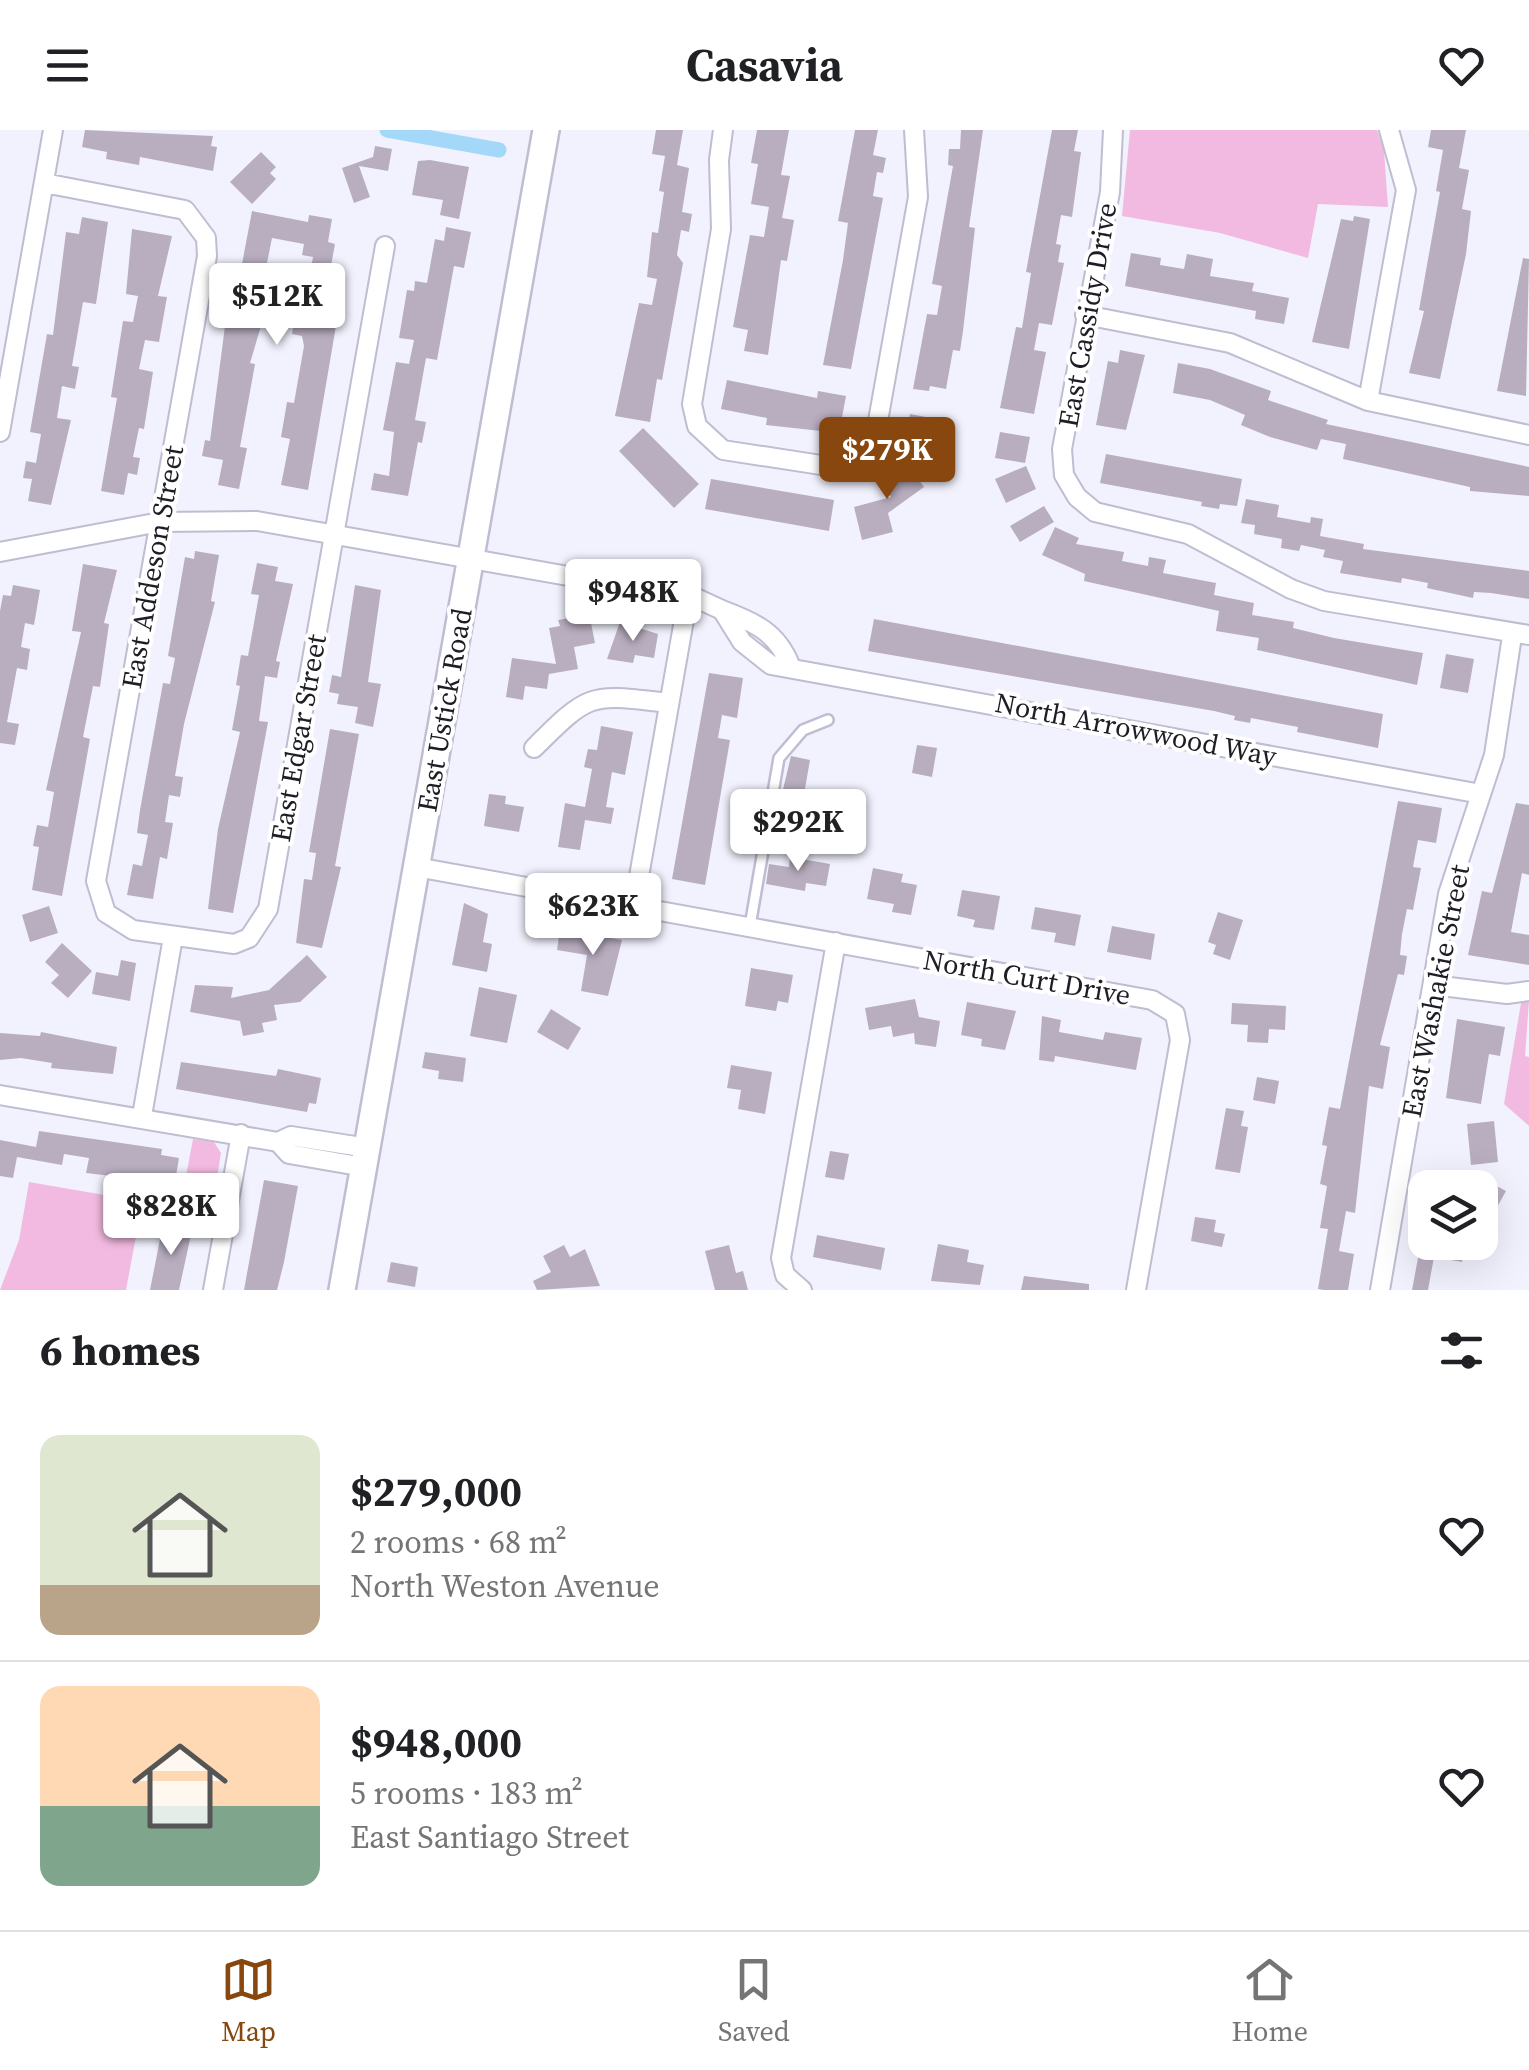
<!DOCTYPE html>
<meta charset="utf-8">
<style>
body{margin:0;font-family:"Source Serif 4",serif;background:#f6f6f6;color:#202124;height:100vh;display:flex;flex-direction:column;font-size:38px;white-space:nowrap}
*{box-sizing:border-box;margin:0}
p{font-size:32px;color:#757577}
.icon{flex:none;width:55px;height:55px;fill:none;stroke:currentColor;stroke-width:2;stroke-linecap:round;stroke-linejoin:round}
.map{position:relative;height:1160px;overflow:hidden}
.panel{display:flex;flex-direction:column;background:#fff;flex:1}
.panel>*{flex:none}
.buttons{position:absolute;left:1408px;top:1040px;display:grid;gap:20px}
.buttons a{display:grid;place-items:center;width:90px;height:90px;border-radius:20px;background:#fff;box-shadow:0 10px 40px #0002;font-size:50px}
.price{position:absolute;translate:-50% -85px;padding:0 22px;border-radius:10px;background:#fff;color:#222;font-size:32px;line-height:65px;filter:drop-shadow(0 2px 5px #0008)}
.price::after{content:'';position:absolute;left:50%;top:60px;width:30px;height:22px;margin-left:-15px;background:inherit;clip-path:polygon(0 0,100% 0,50% 100%)}
.price.on{background:#87470e;color:#fff}
ul{padding:0;list-style:none}
li{display:flex;align-items:center;gap:30px;height:250px;padding:0 40px}
li+li{border-top:2px solid #e0e0e0}
li span{display:grid;place-items:center;flex:none;width:280px;height:200px;border-radius:20px;color:#555}
li>.icon{margin-inline-start:auto}
span .icon{width:120px;height:120px;fill:#fffc;stroke-width:1}
li b{font-size:42px}
h2{display:flex;justify-content:space-between;align-items:center;height:120px;padding:0 40px;font-size:42px}
header{display:flex;justify-content:space-between;align-items:center;height:130px;padding:0 40px;background:#fff;font-size:45px;font-weight:700}
.tabs{display:flex;justify-content:space-around;align-items:center;height:140px;border-top:2px solid #e0e0e0;background:#fff;font-size:28px;color:#757577}
.tabs a{display:grid;justify-items:center;gap:5px}
.tabs .on{color:#87470e}
.map>svg:first-child{display:block}
.green{fill:#f2bae0}
.lines{fill:none;stroke-linecap:round;stroke-linejoin:round}
.canal{stroke:#a3d8f8;stroke-width:15}
.building{fill:#b9aec0}
.service-casing{stroke:#bebdd1;stroke-width:14}
.minor-casing{stroke:#bebdd1;stroke-width:22}
.secondary-casing{stroke:#bebdd1;stroke-width:30}
.service{stroke:#fff;stroke-width:9}
.minor{stroke:#fff;stroke-width:18}
.secondary{stroke:#fff;stroke-width:25}
.labels{text-anchor:middle;dominant-baseline:central;stroke-width:8;stroke-linejoin:round;paint-order:stroke}
.street-label{font-size:28px;fill:#1e1d25;stroke:#fff}
</style>
<header><svg class="icon" aria-label="menu" viewBox="0 0 24 24"><path d="M4 6h16M4 12h16M4 18h16"/></svg>Casavia<svg class="icon" aria-label="heart" viewBox="0 0 24 24"><path d="M12 20l-8-8c-3-5 5-10 8-4 3-6 11-1 8 4z"/></svg></header>
<div class="map">
<svg width="1529" height="1160" viewBox="0 0 1529 1160">
<rect width="100%" height="100%" fill="#f2f2fe"/>
<path class="green" d="M1130,0H1377L1384,20L1388,77L1318,74L1308,128L1220,103L1122,86Z
M1529,871L1525,926L1529,927V996L1504,974L1521,873Z
M193,1009L214,1012L221,1023L209,1096L140,1085L126,1160H0L19,1110L29,1052L180,1078Z"/>
<g class="lines">
<path class="canal" d="M387,0L499,20"/>
</g>
<path class="building" d="M85,0L213,6L211,16L217,17L213,41L140,27L139,35L106,29L107,22L82,17Z
M656,0H683L677,35L689,38L682,82L692,84L689,102L681,100L677,125L683,133L662,250L657,249L650,292L615,286L639,173L652,175L657,149L647,147L652,102L658,103L664,62L659,61L665,26L652,24Z
M757,0H789L781,45L790,46L782,88L794,90L787,131L781,130L768,225L744,221L748,200L733,197L750,105L764,107L769,77L751,74L758,34L751,33Z
M855,0H878L873,25L886,28L883,43L877,42L873,66L883,68L851,239L823,235L843,130L848,93L838,91Z
M961,0H983L969,97L975,98L963,201L960,221L953,220L946,259L930,256L929,261L913,259L927,184L937,185L942,156L932,154L953,36L948,35L949,19H960Z
M1052,0H1078L1074,21L1081,22L1072,87L1061,85L1056,114L1061,115L1058,132L1064,133L1052,195L1039,193L1034,220L1046,222L1034,284L1000,278L1016,197L1022,198L1031,143L1026,142Z
M1431,0H1466L1459,38L1469,40L1462,79L1471,81L1466,124L1440,249L1409,243L1424,181L1419,180L1440,62L1436,61L1443,20L1428,17Z
M375,16L392,19L388,41L359,36L370,67L354,73L342,38L373,27Z
M261,22L276,37L270,43L276,49L252,74L230,52Z
M430,30L469,37L459,89L440,85L443,70L412,65L418,31Z
M252,81L308,92L309,85L332,89L328,112L335,114L329,146L344,149L308,360L281,355L290,309L281,307L287,272L294,273L304,216L302,206L292,204L295,185L302,186L313,127L302,125L304,114L272,108L266,138L273,139L267,176L250,233L255,234L240,317L247,318L239,359L218,355L223,330L202,326L205,310L210,311L225,196L229,197L232,179L239,180L244,152L233,151L236,133L242,134Z
M1354,86L1370,89L1349,219L1312,212L1341,89L1353,91Z
M82,87L108,92L96,174L83,172L72,236L79,237L75,259L62,256L57,288L71,290L51,375L28,371L32,349L23,348L26,331L36,333L41,304L30,302L47,204L53,205L66,102L79,104Z
M446,97L471,102L464,138L454,136L437,230L426,228L415,290L426,292L422,313L418,312L408,366L371,360L374,343L389,346L394,302L383,300L396,232L409,234L414,210L399,208L407,160L414,161L415,151L427,153L435,109L444,111Z
M132,99L172,106L158,166L167,167L159,212L145,210L139,239L153,242L144,299L139,298L133,327L140,328L137,345L128,343L124,365L101,361L117,268L111,267L123,191L133,192L138,166L126,164Z
M1131,123L1161,128L1160,135L1184,139L1187,124L1213,129L1210,146L1254,153L1252,161L1289,168L1284,194L1255,189L1256,181L1125,156Z
M1523,128L1529,129L1526,266L1497,261Z
M1120,220L1145,225L1126,300L1096,295L1108,231L1118,233Z
M1178,233L1210,239L1271,261L1268,270L1328,290L1326,294L1529,337V366L1470,361V357L1343,329L1346,314L1321,309L1317,320L1270,307L1241,295L1245,285L1210,270L1173,263Z
M727,250L817,268L818,261L846,266L839,303L766,295L767,288L721,279Z
M910,284L926,287L925,294L944,298L937,335L912,330L916,309L906,307Z
M643,298L699,354L674,378L619,321Z
M1000,302L1030,307L1025,333L995,328Z
M1106,324L1242,349L1237,376L1220,374L1219,379L1201,376L1202,372L1100,353Z
M905,331L924,357L888,383L893,402L862,410L854,377L891,367L879,350Z
M1026,336L1036,359L1006,373L995,349Z
M711,349L834,370L829,401L705,379Z
M1246,369L1279,375L1277,387L1310,393L1311,387L1323,389L1320,406L1364,414L1363,419L1529,441V469L1491,463L1474,462L1473,468L1427,458L1428,453L1402,448L1401,453L1340,443L1343,431L1323,427L1325,420L1301,415L1299,421L1281,418L1282,409L1254,404L1255,395L1241,393Z
M1044,376L1054,392L1020,412L1010,396Z
M1055,397L1079,408L1076,414L1124,422L1122,431L1148,436L1149,427L1166,430L1163,443L1216,453L1214,465L1254,473L1252,485L1294,492L1293,498L1334,508L1423,523L1417,555L1257,520L1259,508L1216,501L1219,481L1084,451L1085,444L1042,425Z
M195,421L219,425L211,471L215,472L184,594L175,646L183,647L180,667L169,665L165,692L173,693L167,729L160,727L153,769L127,765L133,734L142,736L148,705L137,703L140,680L163,553L170,554L175,528L168,526L185,427L194,429Z
M257,433L278,437L275,451L293,454L276,531L280,532L277,548L265,546L259,591L268,592L233,783L208,779L218,699L240,602L232,600L240,556L236,555L241,525L248,526L259,465L251,464Z
M83,434L117,440L104,493L109,494L100,557L93,556L83,607L90,609L62,766L32,760L39,717L33,716L37,695L48,697L54,662L46,660L81,502L72,501Z
M13,455L40,460L34,495L25,493L21,517L30,519L27,540L17,538L7,592L19,594L15,615L0,613V481L3,465L11,466Z
M355,455L381,460L368,552L381,554L373,597L355,593L358,577L337,574L339,564L329,562L332,545L341,547Z
M580,486L581,490L590,488L595,513L574,517L578,539L549,544L547,559L525,556L523,570L506,567L512,528L556,534L549,498L560,496L558,490Z
M874,489L1383,584L1378,618L1297,602L1298,597L1251,588L1250,593L1234,590L1235,586L1214,581L868,521Z
M620,492L658,504L654,528L635,525L633,533L607,529Z
M1446,524L1474,529L1468,563L1440,558Z
M709,543L743,548L737,588L722,585L718,608L730,610L705,755L672,749Z
M601,596L633,602L625,645L612,642L606,677L614,678L611,694L585,690L580,720L558,717L565,673L585,677L592,639L584,637L588,619L597,620Z
M330,599L359,604L335,736L341,737L322,818L296,813L304,749L312,750L316,723L309,722Z
M917,615L937,618L932,647L912,643Z
M791,626L810,630L802,676L780,672Z
M489,664L506,666L505,674L524,677L519,702L484,696Z
M1398,671L1442,678L1436,713L1418,710L1413,737L1421,738L1413,780L1407,779L1402,804L1400,825L1407,826L1404,845L1398,844L1380,915L1390,917L1383,959L1369,956L1355,1083L1346,1081L1339,1121L1354,1124L1348,1160H1324L1318,1159L1328,1099L1320,1098L1327,1056L1320,1054L1327,1016L1322,1015L1329,977L1340,979Z
M1516,673L1529,675V745L1522,743L1511,802L1529,805V835L1468,825L1482,761L1492,763Z
M790,727L830,734L826,756L806,753L805,761L766,754L769,734L789,737Z
M873,738L903,744L901,752L917,755L911,785L892,782L894,774L867,769Z
M962,760L1000,766L994,800L973,797L975,790L957,786Z
M464,773L488,784L483,812L492,814L487,842L452,835Z
M49,776L58,803L30,812L22,785Z
M1035,777L1081,785L1075,816L1054,812L1056,803L1031,799Z
M1218,782L1243,790L1230,830L1213,824L1216,815L1208,812Z
M1112,796L1155,804L1151,830L1107,822Z
M560,799L622,810L608,866L581,861L587,825L557,820Z
M62,813L92,841L68,868L51,853L59,845L45,832Z
M307,825L327,847L300,872L274,875L277,890L262,893L264,902L243,906L240,891L190,882L195,855L233,857L231,868L269,860Z
M121,830L136,833L130,871L92,864L96,842L118,846Z
M751,838L793,845L788,873L778,871L776,881L745,876Z
M479,857L517,865L507,913L470,906Z
M915,869L919,887L940,891L936,917L915,914L914,903L893,907L891,896L869,900L865,878Z
M967,872L1016,881L1005,920L981,916L982,909L961,905Z
M1232,873L1286,876L1285,900L1269,899L1268,913L1247,912L1248,895L1231,894Z
M551,879L581,898L568,920L537,902Z
M1042,886L1061,890L1059,902L1103,910L1105,902L1142,908L1136,940L1055,926L1054,932L1039,930Z
M1457,889L1505,897L1500,926L1489,924L1481,974L1446,968Z
M41,902L117,917L113,944L51,938L52,933L21,928L0,930V903L40,906Z
M425,922L466,928L463,952L438,949L439,941L422,938Z
M181,932L276,946L278,939L321,948L316,974L309,973L307,982L176,959Z
M731,935L772,942L765,984L738,979L741,960L727,958Z
M1257,947L1279,951L1275,974L1253,970Z
M1226,978L1244,981L1241,996L1248,997L1240,1043L1215,1039Z
M1494,991L1498,1032L1471,1035L1467,994Z
M39,1001L162,1019L161,1025L179,1028L174,1058L162,1056L163,1052L86,1043L89,1028L64,1024L62,1035L17,1027L13,1048L0,1046V1010L36,1017Z
M830,1021L849,1024L844,1050L825,1047Z
M1480,1047L1506,1061L1480,1108Z
M264,1050L298,1056L284,1132L277,1160H244Z
M1195,1087L1216,1090L1214,1102L1225,1104L1222,1117L1191,1111Z
M163,1094L192,1100L179,1160H150Z
M817,1105L885,1118L881,1140L813,1127Z
M1421,1112H1465L1462,1132L1434,1127L1428,1160H1412Z
M938,1114L969,1120L967,1132L984,1135L980,1155L931,1151Z
M564,1115L570,1127L585,1119L600,1156L537,1160L533,1151L551,1142L543,1126Z
M729,1115L736,1143L743,1141L748,1160H715L705,1121Z
M391,1132L418,1137L415,1157L387,1152Z
M1024,1146L1089,1154V1160H1021Z"/>
<g class="lines">
<g class="service-casing">
<path id="service" d="M750,796L779,628L803,600L828,590"/>
</g>
<g class="minor-casing">
<path id="minor" d="M723,0L719,30L721,99L692,274L697,296L723,320L834,337L852,331L876,302L918,67L914,0
M1113,0L1110,62L1062,319L1064,345L1077,367L1095,382L1188,404L1291,459L1324,471L1529,505
M44,53L185,80L206,108L207,126L96,751L106,783L133,800L234,814L249,808L268,779L385,116
M1085,185L1230,213L1368,271L1529,305
M1368,271L1406,60L1389,0
M0,302L53,0
M0,422L160,392L257,391L698,469L722,480
M790,535C777,502 754,492 722,480L742,512L771,535L1481,664
M534,618C591,561 590,564 669,573
M416,737L1152,870L1175,884L1180,910L1136,1160
M634,775L688,467
M1433,855L1507,864L1529,861
M0,965L278,1012
M142,986L173,807
M364,1037L289,1024L278,1012L291,1006L368,1018
M213,1160L241,1004
M802,1160L785,1145L781,1128L836,812
M1380,1160L1448,764L1494,625L1512,506"/>
</g>
<g class="secondary-casing">
<path id="secondary" d="M342,1160L546,0"/>
</g>
<use href="#service" class="service"/>
<use href="#minor" class="minor"/>
<use href="#secondary" class="secondary"/>
</g>
<g class="labels">
<g class="street-label">
<text transform="translate(1087 185) rotate(-80)">East Cassidy Drive</text>
<text transform="translate(152 437) rotate(-80)">East Addeson Street</text>
<text transform="translate(444 580) rotate(-80)">East Ustick Road</text>
<text transform="translate(1136 599) rotate(11)">North Arrowwood Way</text>
<text transform="translate(298 608) rotate(-80)">East Edgar Street</text>
<text transform="translate(1027 847) rotate(10)">North Curt Drive</text>
<text transform="translate(1435 861) rotate(-79)">East Washakie Street</text>
</g>
</g>
</svg>
<div class="buttons">
<a><svg class="icon" aria-label="layers" viewBox="0 0 24 24"><path d="M12 4l9 5-9 5-9-5zM3 14l9 5 9-5"/></svg></a>
</div>
<b class="price" style="left:277px;top:218px">$512K</b>
<b class="price on" style="left:887px;top:372px">$279K</b>
<b class="price" style="left:633px;top:514px">$948K</b>
<b class="price" style="left:798px;top:744px">$292K</b>
<b class="price" style="left:593px;top:828px">$623K</b>
<b class="price" style="left:171px;top:1128px">$828K</b>
</div>
<section class="panel">
<h2>6 homes<svg class="icon" aria-label="filters" viewBox="0 0 24 24"><path d="M4 7h16M4 17h16"/><circle cx="9" cy="7" r="2"/><circle cx="15" cy="17" r="2"/></svg></h2>
<ul>
<li><span style="background:linear-gradient(#dfe7d0 75%,#b9a48a 0)"><svg class="icon" aria-label="home" viewBox="0 0 24 24"><path d="M3 11l9-7 9 7M6 9v11h12V9"/></svg></span><div><b>$279,000</b><p>2 rooms · 68 m²</p><p>North Weston Avenue</p></div><svg class="icon" aria-label="heart" viewBox="0 0 24 24"><path d="M12 20l-8-8c-3-5 5-10 8-4 3-6 11-1 8 4z"/></svg></li>
<li><span style="background:linear-gradient(#ffd9b3 60%,#7fa58c 0)"><svg class="icon" aria-label="home" viewBox="0 0 24 24"><path d="M3 11l9-7 9 7M6 9v11h12V9"/></svg></span><div><b>$948,000</b><p>5 rooms · 183 m²</p><p>East Santiago Street</p></div><svg class="icon" aria-label="heart" viewBox="0 0 24 24"><path d="M12 20l-8-8c-3-5 5-10 8-4 3-6 11-1 8 4z"/></svg></li>
</ul>
</section>
<nav class="tabs">
<a class="on"><svg class="icon" aria-label="map" viewBox="0 0 24 24"><path d="M3 6l6-2 6 2 6-2v14l-6 2-6-2-6 2zM9 4v14M15 6v14"/></svg>Map</a>
<a><svg class="icon" aria-label="saved" viewBox="0 0 24 24"><path d="M7 4h10v16l-5-4-5 4z"/></svg>Saved</a>
<a><svg class="icon" aria-label="home" viewBox="0 0 24 24"><path d="M3 11l9-7 9 7M6 9v11h12V9"/></svg>Home</a>
</nav>
